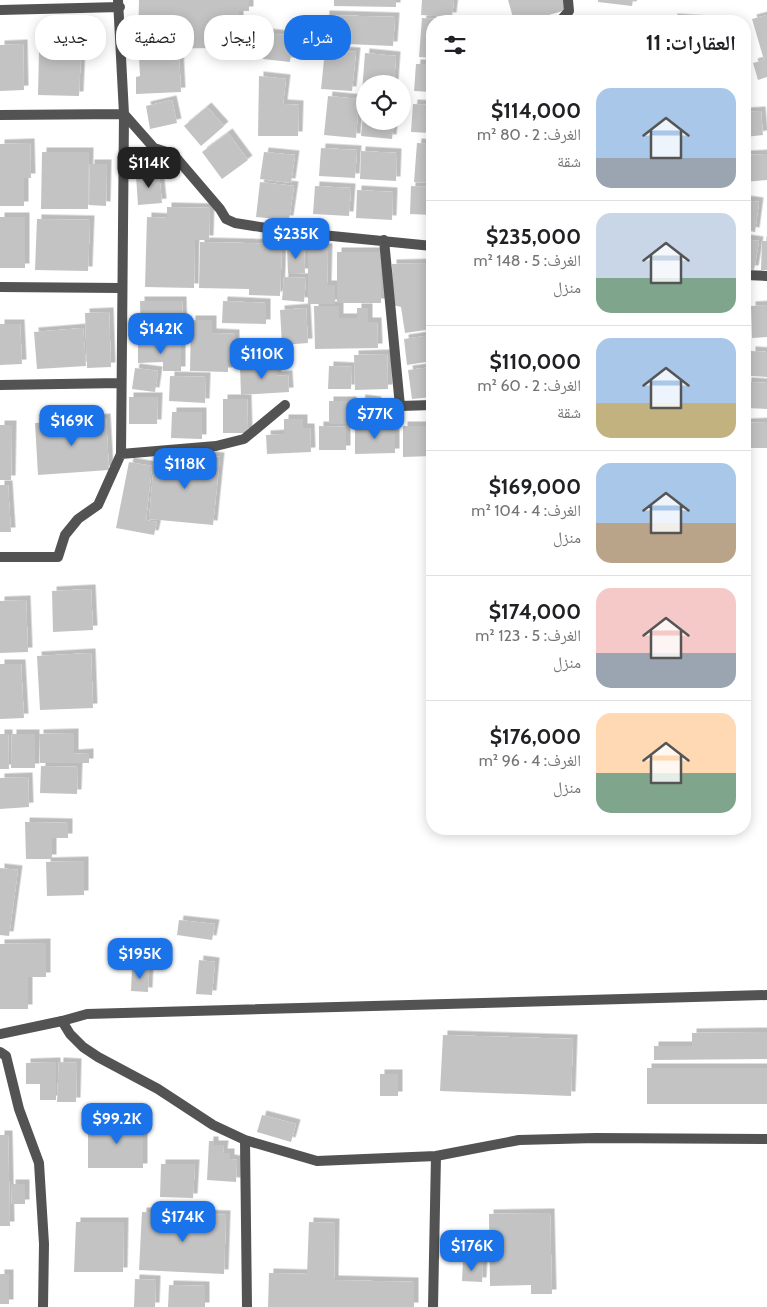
<!DOCTYPE html>
<html lang="ar">
<meta charset="utf-8">
<style>
body{margin:0;font-family:Cabin,"Noto Naskh Arabic",sans-serif;background:#f6f6f6;color:#202124;direction:rtl;height:100vh;display:flex;flex-direction:column;font-size:19px;white-space:nowrap}
*{box-sizing:border-box;margin:0}
p{font-size:16px;color:#757577}
.icon{flex:none;width:28px;height:28px;fill:none;stroke:currentColor;stroke-width:2;stroke-linecap:round;stroke-linejoin:round}
.map{position:relative;flex:1;overflow:hidden;direction:ltr}
.side{position:absolute;left:426px;top:15px;width:325px;height:820px;display:flex;flex-direction:column;background:#fff;border-radius:20px;box-shadow:0 2px 12px #0003;direction:rtl}
.side>*{flex:none}
.hud{position:absolute;left:15px;top:15px;width:336px;height:45px;direction:rtl;display:flex;gap:10px}
.controls{position:absolute;left:356px;top:75px;display:grid;gap:10px}
.controls a{display:grid;place-items:center;width:55px;height:55px;border-radius:50%;background:#fff;box-shadow:0 2px 12px #0003;font-size:25px}
.price{position:absolute;translate:-50% -42px;padding:0 11px;border-radius:10px;background:#1a73e8;color:#fff;font-size:16px;line-height:32px;filter:drop-shadow(0 1px 2px #0008)}
.price::after{content:'';position:absolute;left:50%;top:30px;width:15px;height:11px;margin-left:-8px;background:inherit;clip-path:polygon(0 0,100% 0,50% 100%)}
.price.active{background:#222;color:#fff}
ul{padding:0;list-style:none}
li{display:flex;align-items:center;gap:15px;height:125px;padding:0 15px}
li+li{border-top:1px solid #e0e0e0}
li span{display:grid;place-items:center;flex:none;width:140px;height:100px;border-radius:15px;color:#555}
li>.icon{margin-inline-start:auto}
span .icon{width:60px;height:60px;fill:#fffc;stroke-width:1}
li b{font-size:21px}
h2{display:flex;justify-content:space-between;align-items:center;height:60px;padding:0 15px;font-size:21px}
.tag{padding:0 18px;border-radius:20px;background:#fff;box-shadow:0 2px 12px #0003;font-size:18px;line-height:45px}
.tag.active{background:#1a73e8;color:#fff}
.map>svg:first-child{display:block}
.building{fill:#c3c3c3;filter:url(#shadow)}
.lines{fill:none;stroke-linecap:round;stroke-linejoin:round}
.lane{stroke:#535353;stroke-width:10}
.street{stroke:#535353;stroke-width:10}
</style>
<div class="map">
<svg width="767" height="1307" viewBox="0 0 767 1307">
<defs>
<filter id="shadow"><feDropShadow dx="4.5" dy="-4.5" stdDeviation="0" flood-color="#0004"/></filter>
</defs>
<rect width="100%" height="100%" fill="#fff"/>
<path class="building" d="M139,0H249V11H239V28H217V48L138,49Z
M334,0H396V7L334,6Z
M422,0H454L452,17L421,15Z
M508,0H563L566,10L528,21H514Z
M598,0H633L632,6L598,2Z
M325,15L395,17L393,46L324,43Z
M767,15V77L758,80L753,63L764,60L752,19Z
M422,18L449,20L448,21H432V58L419,57Z
M673,18L702,20V21H673Z
M266,33L293,36L290,62L263,59Z
M23,44L24,90L0,91V45Z
M325,50L356,52L352,91L321,89Z
M39,51L81,52L79,96L38,95Z
M365,53L396,56L394,84H365V92H362Z
M179,55L181,92L136,94V77L140,76L139,57Z
M416,64H432V92L414,91Z
M259,76L286,79L283,104L299,105L298,136H258Z
M328,96L359,99L356,138L324,135Z
M172,100L177,123L150,129L146,106Z
M413,104L432,105V133L411,132Z
M364,105L365,106V121H394L392,139L361,136Z
M207,107L224,126L201,146L184,126Z
M761,111L763,135L745,137V112Z
M228,133L248,160L222,179L202,152Z
M30,143L31,178H24V206H0V144Z
M417,143L432,144V183L414,182Z
M321,148L357,150L355,178L319,176Z
M361,151L397,153L396,181L360,179Z
M42,152H89L88,209H41Z
M264,152L295,155L291,183L260,179Z
M767,154V180L745,182V155Z
M90,164H107L106,206L89,205Z
M159,173L162,203L138,205L136,176Z
M260,182L294,186L289,220L256,217Z
M315,186L351,188L349,216L313,214Z
M411,186L432,187V215L410,214Z
M357,190L393,192L392,220L356,218Z
M745,200L759,202L755,232L745,230Z
M167,207L210,208L209,240H195L194,288L145,287L147,217L167,218Z
M0,217H25V268H0Z
M37,219L90,220L88,271L35,270Z
M745,239L759,241L754,270L745,269Z
M762,241H767V270H761Z
M200,242L282,244L280,296L249,295V289L199,288Z
M304,247L305,273H288L287,248Z
M308,248H328L327,285H335V304H308Z
M337,252H381V303H337Z
M432,263V329L405,333L401,307L393,305L392,264Z
M284,277L306,278L304,302L282,300Z
M140,301H182L183,337H141Z
M223,301L266,303V324L222,323Z
M767,305V337L752,338L751,306Z
M314,306H339V318H357V308H368V322H377L378,348L315,349Z
M306,308L308,343L282,345L280,310Z
M109,312L111,367L87,368L85,313Z
M191,320H212V333L235,334V360H228V372L190,371Z
M0,324H20L22,364L0,365Z
M83,328L86,366L37,369L34,332Z
M432,335V361L407,365L404,339Z
M181,342V371H163V362L138,363V343Z
M751,351L767,352V377L751,376Z
M387,354L388,389L355,390L354,355Z
M277,364V376L288,375L289,392L241,395L240,366Z
M329,366L352,367L351,389H328Z
M432,367V397L412,399L408,370Z
M135,368L158,371L155,392L132,389Z
M170,376L206,377L205,403L169,401Z
M747,382L767,383V409L745,408Z
M129,397H158L157,424H129Z
M223,399H247L248,433H223Z
M361,399L377,401L373,425L357,422Z
M329,401H352L351,424H329Z
M172,412H202V439L171,438Z
M106,418L109,470L38,475L35,423Z
M284,419H303V428H310L311,452L267,454L266,435L284,434Z
M767,422V448H745V423Z
M0,425H12L11,480H0Z
M319,426L346,427V450H319Z
M403,426H432V456L403,457Z
M395,427V453L355,454V428Z
M193,454L220,457L213,525L149,519L154,463Z
M129,462L152,466L146,520L157,522L154,535L116,528Z
M0,485H8L11,532H0Z
M91,589L93,630L53,632L52,591Z
M26,600L28,652L0,653V601Z
M91,653L93,708L40,710L37,656Z
M0,664H21L24,718L0,719Z
M74,733V754L89,753V763H40L39,734Z
M0,734H8L9,769H0Z
M12,734H35V768H11Z
M41,766L78,767L77,794L40,793Z
M28,777L29,807L0,809V778Z
M25,822L68,823V838H52V859H26Z
M84,861V895L47,896L46,862Z
M0,868L18,870L9,936L0,935Z
M179,920L215,924L212,940L177,935Z
M46,943V977H28V1009H0V944Z
M199,960L215,962L212,995L196,994Z
M132,969H149L148,992L131,991Z
M767,1032V1059L654,1060V1046H692V1033Z
M443,1035L573,1039L571,1096L440,1091Z
M56,1062V1100H40V1084H26V1063Z
M59,1062L77,1063L76,1102H57Z
M647,1068H767V1104H647Z
M380,1074H398V1096H380Z
M262,1115L296,1124L291,1142L257,1132Z
M107,1116H135V1135H143V1168H88V1134L106,1135Z
M0,1135H8L10,1226H0Z
M209,1141H214V1145H224L223,1153H230V1159L237,1160L236,1182L207,1180Z
M161,1164H195L193,1198L160,1197Z
M11,1184H25V1204H12Z
M142,1212L226,1215L224,1274L139,1270Z
M550,1213L552,1294H531V1285L490,1286L489,1214Z
M76,1222H124L123,1272H74Z
M309,1222L335,1223L334,1280L414,1282V1307H268L269,1273L307,1274Z
M463,1261L483,1262L482,1282L462,1281Z
M0,1274H9V1304H0Z
M135,1279L156,1280L155,1307H134Z
M169,1285L205,1286V1307H168Z"/>
<g class="lines">
<path class="lane" d="M62,1021L87,1014L767,995"/>
<path class="street" d="M0,10L120,7
M560,21L569,11L568,0
M0,115L124,114L154,148L173,154L220,209L226,219L235,223L292,232L432,246
M384,240L400,406L432,405
M745,275L767,276
M0,287L121,288
M0,385L121,383
M121,454L216,446L244,439L285,405
M0,557H58L65,535L78,519L98,505L121,454L124,114L118,0
M0,1034L62,1021L70,1034L83,1047L98,1057L158,1089L213,1125L245,1140L317,1161L436,1156L519,1140L596,1138L767,1139
M0,1052L6,1056L19,1109L39,1163L44,1244L43,1307
M245,1140L247,1307
M433,1307L436,1156"/>
</g>
</svg>
<div class="controls">
<a><svg class="icon" aria-label="locate" viewBox="0 0 24 24"><circle cx="12" cy="12" r="6"/><path d="M12 2v4M12 18v4M2 12h4M18 12h4"/></svg></a>
</div>
<b class="price active" style="left:149px;top:189px">$114K</b>
<b class="price" style="left:296px;top:260px">$235K</b>
<b class="price" style="left:161px;top:355px">$142K</b>
<b class="price" style="left:262px;top:380px">$110K</b>
<b class="price" style="left:375px;top:440px">$77K</b>
<b class="price" style="left:72px;top:447px">$169K</b>
<b class="price" style="left:185px;top:490px">$118K</b>
<b class="price" style="left:140px;top:980px">$195K</b>
<b class="price" style="left:117px;top:1145px">$99.2K</b>
<b class="price" style="left:183px;top:1243px">$174K</b>
<b class="price" style="left:472px;top:1272px">$176K</b>
<div class="hud">
<a class="tag active">شراء</a>
<a class="tag">إيجار</a>
<a class="tag">تصفية</a>
<a class="tag">جديد</a>
</div>
<section class="side">
<h2>العقارات: 11<svg class="icon" aria-label="filters" viewBox="0 0 24 24"><path d="M4 7h16M4 17h16"/><circle cx="9" cy="7" r="2"/><circle cx="15" cy="17" r="2"/></svg></h2>
<ul>
<li><span style="background:linear-gradient(#a9c7e8 70%,#9aa5b1 0)"><svg class="icon" aria-label="home" viewBox="0 0 24 24"><path d="M3 11l9-7 9 7M6 9v11h12V9"/></svg></span><div><b>$114,000</b><p>الغرف: 2 · 80 m²</p><p>شقة</p></div></li>
<li><span style="background:linear-gradient(#c9d6e8 65%,#7fa58c 0)"><svg class="icon" aria-label="home" viewBox="0 0 24 24"><path d="M3 11l9-7 9 7M6 9v11h12V9"/></svg></span><div><b>$235,000</b><p>الغرف: 5 · 148 m²</p><p>منزل</p></div></li>
<li><span style="background:linear-gradient(#a9c7e8 65%,#c2b280 0)"><svg class="icon" aria-label="home" viewBox="0 0 24 24"><path d="M3 11l9-7 9 7M6 9v11h12V9"/></svg></span><div><b>$110,000</b><p>الغرف: 2 · 60 m²</p><p>شقة</p></div></li>
<li><span style="background:linear-gradient(#a9c7e8 60%,#b9a48a 0)"><svg class="icon" aria-label="home" viewBox="0 0 24 24"><path d="M3 11l9-7 9 7M6 9v11h12V9"/></svg></span><div><b>$169,000</b><p>الغرف: 4 · 104 m²</p><p>منزل</p></div></li>
<li><span style="background:linear-gradient(#f6c9c9 65%,#9aa5b1 0)"><svg class="icon" aria-label="home" viewBox="0 0 24 24"><path d="M3 11l9-7 9 7M6 9v11h12V9"/></svg></span><div><b>$174,000</b><p>الغرف: 5 · 123 m²</p><p>منزل</p></div></li>
<li><span style="background:linear-gradient(#ffd9b3 60%,#7fa58c 0)"><svg class="icon" aria-label="home" viewBox="0 0 24 24"><path d="M3 11l9-7 9 7M6 9v11h12V9"/></svg></span><div><b>$176,000</b><p>الغرف: 4 · 96 m²</p><p>منزل</p></div></li>
</ul>
</section>
</div>
